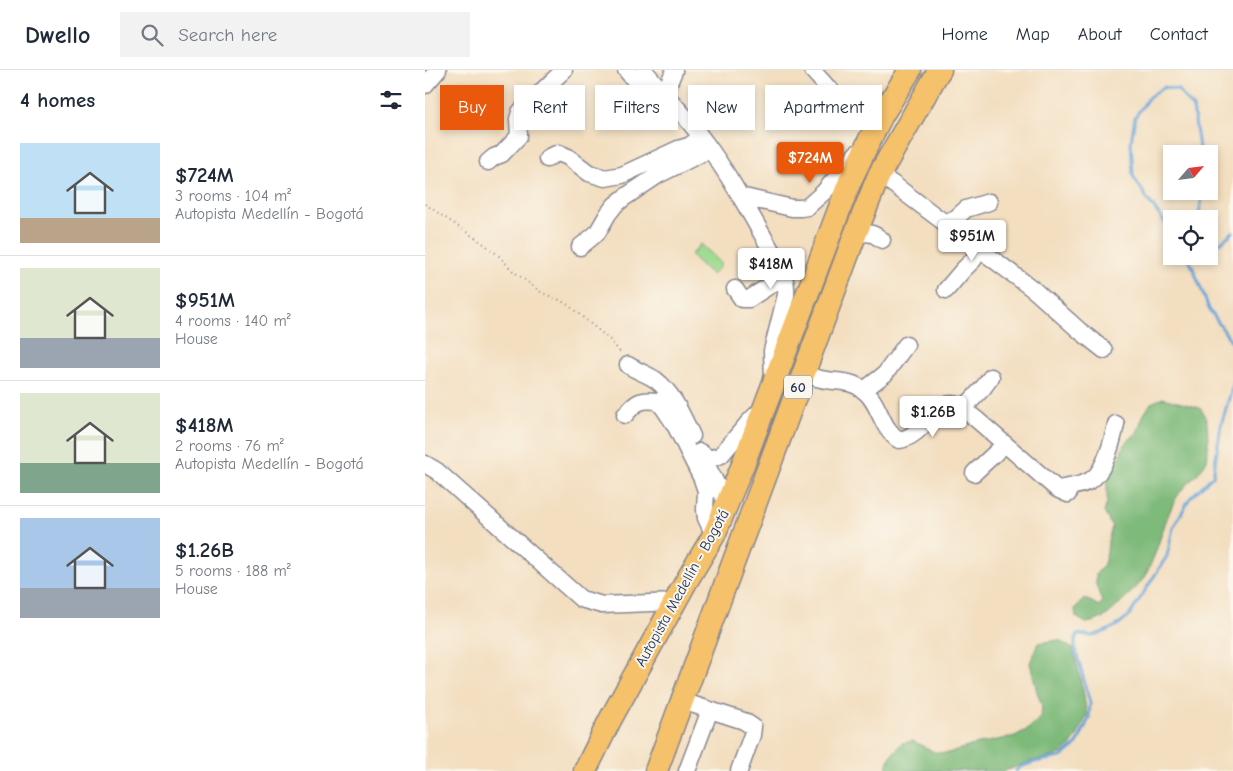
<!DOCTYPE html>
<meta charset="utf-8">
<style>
body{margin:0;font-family:"Comic Neue",sans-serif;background:#f2f2f3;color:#1f2937;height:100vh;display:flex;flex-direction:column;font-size:19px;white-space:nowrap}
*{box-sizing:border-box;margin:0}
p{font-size:16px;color:#747a83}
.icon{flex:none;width:28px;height:28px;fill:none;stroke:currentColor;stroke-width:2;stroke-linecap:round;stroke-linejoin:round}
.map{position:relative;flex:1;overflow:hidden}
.side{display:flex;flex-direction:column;background:#fff;width:425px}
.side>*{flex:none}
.banner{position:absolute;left:15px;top:15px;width:475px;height:45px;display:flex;gap:10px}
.needle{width:32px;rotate:62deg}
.fabs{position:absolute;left:738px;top:75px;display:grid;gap:10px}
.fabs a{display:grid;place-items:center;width:55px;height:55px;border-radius:0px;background:#fff;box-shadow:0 2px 8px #0003;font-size:25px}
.price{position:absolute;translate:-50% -42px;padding:0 11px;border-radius:5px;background:#fff;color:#222;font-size:16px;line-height:32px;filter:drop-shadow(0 1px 2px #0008)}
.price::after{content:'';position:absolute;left:50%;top:30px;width:15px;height:11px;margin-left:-8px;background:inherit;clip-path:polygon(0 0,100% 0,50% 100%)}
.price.active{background:#ea580c;color:#fff}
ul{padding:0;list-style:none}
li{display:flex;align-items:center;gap:15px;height:125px;padding:0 20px}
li+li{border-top:1px solid #e0e1e3}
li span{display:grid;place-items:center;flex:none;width:140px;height:100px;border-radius:0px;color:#555}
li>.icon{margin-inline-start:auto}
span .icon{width:60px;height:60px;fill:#fffc;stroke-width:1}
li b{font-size:21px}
h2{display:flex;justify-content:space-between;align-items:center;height:60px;padding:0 20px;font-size:21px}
.tag{padding:0 18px;border-radius:0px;background:#fff;box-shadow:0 2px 8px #0003;font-size:18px;line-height:45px}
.tag.active{background:#ea580c;color:#fff}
header{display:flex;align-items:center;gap:30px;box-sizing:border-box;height:70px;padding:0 25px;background:#fff;border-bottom:1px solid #e0e1e3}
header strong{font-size:24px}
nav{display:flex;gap:28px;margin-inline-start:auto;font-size:18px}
.search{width:350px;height:45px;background:#f2f2f3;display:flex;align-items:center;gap:12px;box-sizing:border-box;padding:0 18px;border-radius:0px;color:#747a83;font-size:19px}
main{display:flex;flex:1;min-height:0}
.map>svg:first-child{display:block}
.green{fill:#9dda8e;stroke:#5c8476}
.forest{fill:#7eba79;stroke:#4c746c}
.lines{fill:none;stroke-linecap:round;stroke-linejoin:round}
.stream{stroke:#66a4d8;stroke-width:3}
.minor-casing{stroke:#87868f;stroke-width:19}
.highway-casing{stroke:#87868f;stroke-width:25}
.path{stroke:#87868f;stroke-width:2;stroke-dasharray:1 4;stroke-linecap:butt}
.minor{stroke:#fff;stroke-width:16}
.highway{stroke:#f5c16b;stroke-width:22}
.labels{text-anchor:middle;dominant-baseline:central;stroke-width:4;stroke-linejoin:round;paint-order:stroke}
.shield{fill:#fbf7ec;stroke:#5e6b89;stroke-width:1}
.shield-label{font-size:14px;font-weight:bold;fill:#1b2f5e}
.street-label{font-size:15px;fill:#1b2f5e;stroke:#fbf7ec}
</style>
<header>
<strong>Dwello</strong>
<div class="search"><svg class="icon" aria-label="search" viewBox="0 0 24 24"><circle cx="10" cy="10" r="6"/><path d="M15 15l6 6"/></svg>Search here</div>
<nav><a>Home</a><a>Map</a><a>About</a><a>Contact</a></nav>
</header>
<main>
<section class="side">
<h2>4 homes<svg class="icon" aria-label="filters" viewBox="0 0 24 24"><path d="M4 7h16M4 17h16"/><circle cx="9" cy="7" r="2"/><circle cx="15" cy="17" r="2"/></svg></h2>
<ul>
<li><span style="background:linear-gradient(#bfe0f5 75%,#b9a48a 0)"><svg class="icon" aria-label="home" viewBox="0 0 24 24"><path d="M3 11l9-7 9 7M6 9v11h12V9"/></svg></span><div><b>$724M</b><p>3 rooms · 104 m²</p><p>Autopista Medellín - Bogotá</p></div></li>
<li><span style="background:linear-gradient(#dfe7d0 70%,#9aa5b1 0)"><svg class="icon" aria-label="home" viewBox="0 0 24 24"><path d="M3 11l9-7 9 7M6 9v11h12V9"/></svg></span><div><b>$951M</b><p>4 rooms · 140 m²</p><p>House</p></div></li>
<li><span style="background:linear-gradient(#dfe7d0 70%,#7fa58c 0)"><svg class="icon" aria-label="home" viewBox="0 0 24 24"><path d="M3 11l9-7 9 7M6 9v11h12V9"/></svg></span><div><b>$418M</b><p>2 rooms · 76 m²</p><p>Autopista Medellín - Bogotá</p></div></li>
<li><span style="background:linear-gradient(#a9c7e8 70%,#9aa5b1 0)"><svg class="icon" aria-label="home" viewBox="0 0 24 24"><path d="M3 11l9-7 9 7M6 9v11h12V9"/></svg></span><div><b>$1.26B</b><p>5 rooms · 188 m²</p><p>House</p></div></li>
</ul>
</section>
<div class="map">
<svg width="808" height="701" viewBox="0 0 808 701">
<rect width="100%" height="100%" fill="#fbf7ec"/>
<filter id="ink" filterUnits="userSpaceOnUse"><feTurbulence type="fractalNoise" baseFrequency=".02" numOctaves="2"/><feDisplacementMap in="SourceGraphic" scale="10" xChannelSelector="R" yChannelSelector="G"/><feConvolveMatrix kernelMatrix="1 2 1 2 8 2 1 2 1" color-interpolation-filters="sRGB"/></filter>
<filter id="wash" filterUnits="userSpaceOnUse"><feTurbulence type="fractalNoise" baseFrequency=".0096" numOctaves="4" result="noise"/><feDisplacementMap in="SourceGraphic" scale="20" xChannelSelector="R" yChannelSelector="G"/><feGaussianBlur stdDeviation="1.12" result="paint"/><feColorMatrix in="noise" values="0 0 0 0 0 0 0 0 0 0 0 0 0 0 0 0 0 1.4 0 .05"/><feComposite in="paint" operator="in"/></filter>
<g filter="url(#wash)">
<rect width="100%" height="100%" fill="#f3dec0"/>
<path class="green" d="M276,174L297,194L287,205L266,185Z"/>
<path class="forest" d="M738,328L775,338C777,341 780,344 781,348C783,354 784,383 782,390C775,405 762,412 753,425C739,448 735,476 723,500C717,514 706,522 696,532C684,545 678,550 661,553L651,547L650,538L659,529L665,531L674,536L677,532L671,515V504L679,494L682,482L683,471L687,457L679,442L682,432V405L690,392L694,387L700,373L712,363L718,346L726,333Z
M634,570L648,579L658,620L662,645L652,666L645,676L637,683L627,687L606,691L580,701H461L465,687L477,673L488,671L509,682L523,683L545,676L590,666L603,659L616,648L617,636L612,622L605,593L613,573Z"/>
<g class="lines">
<path class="stream" d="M775,149L774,144L778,121
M746,161L723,130L708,106L706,72L710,47L724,27L739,17L753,20L768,38L775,84
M784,168L795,173L808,162
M762,186L768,198L784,239L808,274
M591,701L595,697L610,692L636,687L652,674L664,648L665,633L660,614L650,578V571L652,565L655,564L667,566L679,562L691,556L704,546L742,486L748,458L765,428L788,406L796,355L808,315"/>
</g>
</g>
<g filter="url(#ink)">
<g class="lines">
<g class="minor-casing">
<path id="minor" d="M201,0L211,12L216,11L224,6
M219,0C237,23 259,43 276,67C306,106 329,151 354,194C359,204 362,213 361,225L347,281L348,307
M387,0L414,30L435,37L457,45
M0,15L13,0
M238,22L243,15L249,1
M355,32L366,29L414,30
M401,48L427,45L440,39
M122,89L126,86L134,83L143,87L164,103L180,108L197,105L253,79L264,76L276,67
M63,92L69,87L77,84L94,66L93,49L95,42L139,0
M454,105L468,114L609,220L655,261L679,280
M315,126L367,138H376L382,137L399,122L432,83
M519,153L531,148L541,139L564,132
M430,165C443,163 446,161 457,170
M155,177L172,163L183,144L190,135L200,127L233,105L285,79
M310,219L317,229H324L359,206
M521,220L538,200L549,189L553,178
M203,295C212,301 222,304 231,310C248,323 258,347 267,366
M378,304C386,306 393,309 401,310C414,312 428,311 438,320C455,332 455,358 474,370C496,368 511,332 528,334C537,336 544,344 551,349L632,419L643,424
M439,320L460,304L481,275
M538,339L558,318L566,307
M200,345C211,332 215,329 232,331L238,337L250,355L277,409L281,421L280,440L281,448L289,465
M275,382L285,389L296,385L324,352L335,341
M0,394L12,401L156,529L177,535L250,532
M281,394L302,434
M549,403L580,374
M632,419C643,417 657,416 666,410C680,401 688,369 691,354
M257,631L319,651L328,657L327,665L314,701
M262,701L285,640"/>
</g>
<g class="highway-casing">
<path id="highway" d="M160,701L185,650L262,510L289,465L317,397L425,111L444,71L457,45L485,0
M231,701L430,165L454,105L512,4L515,0"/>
</g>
<path class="path" d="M0,134L59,174L73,185L88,201L117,223L133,229L143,235L184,269L196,283"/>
<use href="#minor" class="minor"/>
<use href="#highway" class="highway"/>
</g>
</g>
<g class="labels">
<rect class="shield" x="359" y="305.5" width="28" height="23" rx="4"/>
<g class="shield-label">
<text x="373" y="317">60</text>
</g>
<g class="street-label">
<text transform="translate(257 518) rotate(-61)">Autopista Medellín - Bogotá</text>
</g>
</g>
</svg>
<div class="fabs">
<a><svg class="needle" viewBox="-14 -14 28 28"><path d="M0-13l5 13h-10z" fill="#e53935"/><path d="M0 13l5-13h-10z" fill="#747a83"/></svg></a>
<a><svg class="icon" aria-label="locate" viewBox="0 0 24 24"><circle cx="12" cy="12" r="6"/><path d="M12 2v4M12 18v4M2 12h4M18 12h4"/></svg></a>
</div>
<b class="price active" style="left:385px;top:114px">$724M</b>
<b class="price" style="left:547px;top:192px">$951M</b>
<b class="price" style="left:346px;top:220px">$418M</b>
<b class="price" style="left:508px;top:368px">$1.26B</b>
<div class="banner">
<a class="tag active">Buy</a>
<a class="tag">Rent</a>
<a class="tag">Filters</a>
<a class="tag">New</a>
<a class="tag">Apartment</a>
</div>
</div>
</main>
